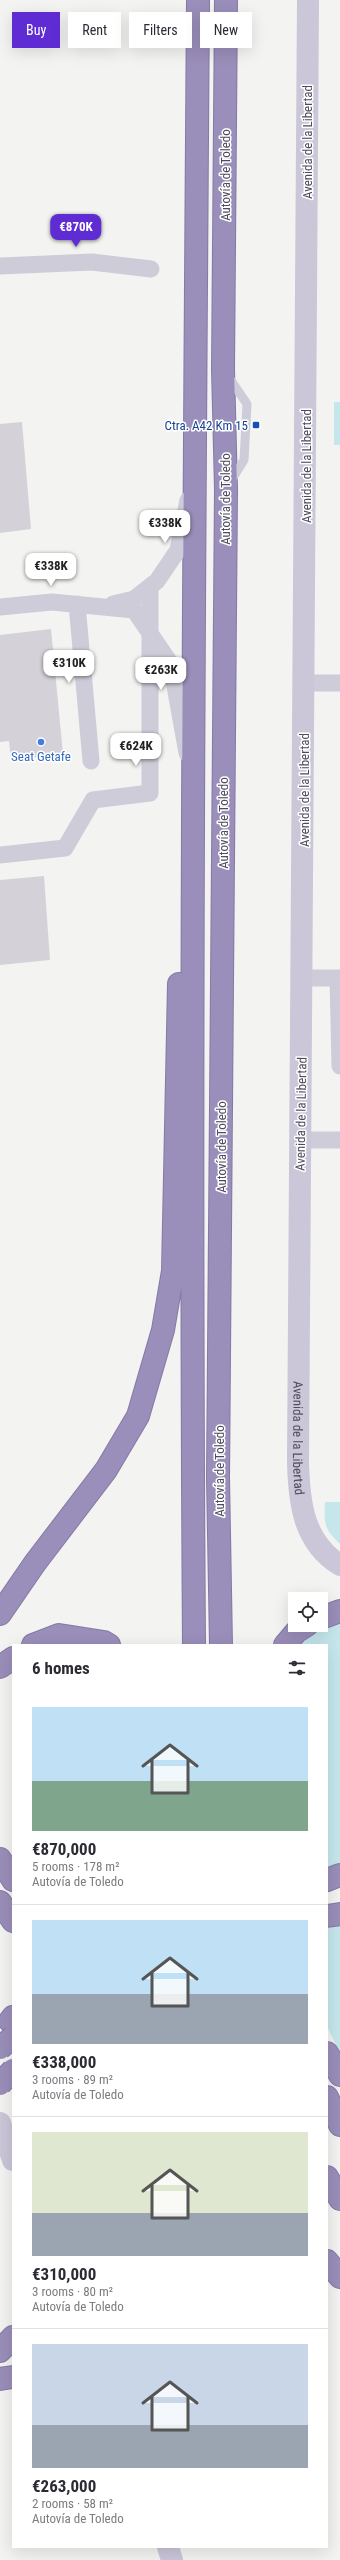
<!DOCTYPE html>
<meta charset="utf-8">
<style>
body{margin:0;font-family:"Roboto Condensed",sans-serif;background:#f2f2f3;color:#2b2b33;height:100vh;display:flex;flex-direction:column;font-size:15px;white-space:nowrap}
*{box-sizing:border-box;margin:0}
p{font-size:13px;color:#7c7c81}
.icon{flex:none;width:22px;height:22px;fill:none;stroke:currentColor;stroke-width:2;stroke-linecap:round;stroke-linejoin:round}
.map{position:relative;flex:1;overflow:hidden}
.details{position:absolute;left:12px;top:1644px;width:316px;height:904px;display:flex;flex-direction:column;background:#fff;border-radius:0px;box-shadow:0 4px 16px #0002}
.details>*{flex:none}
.top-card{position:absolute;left:12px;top:12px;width:316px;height:36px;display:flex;gap:8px}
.buttons{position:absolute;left:288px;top:1592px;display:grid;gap:8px}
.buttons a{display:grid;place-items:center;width:40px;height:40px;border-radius:0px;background:#fff;box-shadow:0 4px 16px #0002;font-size:20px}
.price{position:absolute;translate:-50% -34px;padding:0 9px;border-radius:8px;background:#fff;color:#222;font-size:13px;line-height:26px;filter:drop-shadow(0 1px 2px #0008)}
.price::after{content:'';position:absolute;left:50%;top:24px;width:12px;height:9px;margin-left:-6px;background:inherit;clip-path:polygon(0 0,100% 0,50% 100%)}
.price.current{background:#5f2cd3;color:#fff}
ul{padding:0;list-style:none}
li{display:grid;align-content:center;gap:8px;height:212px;padding:0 20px}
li+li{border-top:1px solid #e1e1e2}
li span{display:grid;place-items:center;height:124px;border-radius:0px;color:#555}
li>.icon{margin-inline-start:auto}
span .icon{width:72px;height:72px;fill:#fffc;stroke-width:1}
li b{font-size:17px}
h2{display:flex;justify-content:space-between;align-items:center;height:48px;padding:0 20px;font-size:17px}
.tag{padding:0 14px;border-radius:0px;background:#fff;box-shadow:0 4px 16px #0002;font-size:14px;line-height:36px}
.tag.current{background:#5f2cd3;color:#fff}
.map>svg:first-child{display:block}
.green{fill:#c5e7ec}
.building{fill:#d4d1d8}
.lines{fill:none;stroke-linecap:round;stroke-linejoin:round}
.highway-casing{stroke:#8579a6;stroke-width:24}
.lane{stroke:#cfccd9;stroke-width:9}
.street{stroke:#cfccd9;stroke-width:17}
.secondary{stroke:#cbc6d8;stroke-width:22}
.highway{stroke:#9a8eba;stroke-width:22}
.highway-bridge-casing{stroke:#8579a6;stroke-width:24;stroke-linecap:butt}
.highway-bridge{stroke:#9a8eba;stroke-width:22}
.transit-dot{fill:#1a4fb4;stroke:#fff;stroke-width:1.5}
.shop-dot{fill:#3f7fe0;stroke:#fff;stroke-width:1.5}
.labels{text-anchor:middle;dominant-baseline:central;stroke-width:3;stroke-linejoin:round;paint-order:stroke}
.street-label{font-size:13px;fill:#4f4b5d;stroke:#fff}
.transit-label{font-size:13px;fill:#164399;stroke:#fff;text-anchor:end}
.shop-label{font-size:13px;fill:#366cbe;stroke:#fff}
</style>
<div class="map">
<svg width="340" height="2560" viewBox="0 0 340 2560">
<rect width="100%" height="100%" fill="#f3f3f1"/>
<path class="green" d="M334,402H340V445H334Z
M325,1502H340V1544C324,1529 324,1524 325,1502Z
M340,1622V1865L327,1867V1645H297L317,1630Z
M340,1926V2053L327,2026V1928Z"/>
<path class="building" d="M22,422L31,529L0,533V424Z
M51,629L63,754L11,760L9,741L0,742V635Z
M44,876L50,960L0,965V880Z"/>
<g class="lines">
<g class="highway-casing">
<path id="highway" d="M0,1614L35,1563L106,1470L138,1416L163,1330L173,1271L179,984
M321,1618L340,1611
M33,1645L59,1635L104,1642L109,1645
M194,1645C190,1097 194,548 198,0
M221,1645L218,1478L226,489L223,369L226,0
M285,1645L296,1632L307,1625
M0,1667L13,1658
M0,1859L13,1880
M327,1880L340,1875
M0,1902L13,1921
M327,1916L340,1914
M10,2021L13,2017
M327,2053L340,2075
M327,2097L340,2125
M327,2177L340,2199
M327,2261L340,2277
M0,2351L13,2337
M0,2379L13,2377"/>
</g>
<path class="lane" d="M228,376L247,404L244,460L231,481"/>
<path class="street" d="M0,266L92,262L151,269
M77,604L91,761
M113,604L134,599L157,581L178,550L188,500
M0,607L52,602L134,610L171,664L187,753
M304,683H340
M0,855L65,848L93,800L150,793V589
M303,978H340
M338,978L340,1066
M301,1140H340"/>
<g class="secondary">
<path id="s1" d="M308,0L298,1462C299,1502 303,1542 340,1565"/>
<path d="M0,2123L13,2160"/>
<path d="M168,2547L172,2560"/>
</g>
<use href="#highway" class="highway"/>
<g class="highway-bridge-casing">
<path id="highway-bridge" d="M0,2048L13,2037
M0,2084L13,2070"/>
</g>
<use href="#highway-bridge" class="highway-bridge"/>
</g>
<rect class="transit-dot" x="252" y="421" width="8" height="8" rx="2"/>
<circle class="shop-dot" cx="41" cy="742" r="4"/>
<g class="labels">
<g class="street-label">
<text transform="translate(307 142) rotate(-90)">Avenida de la Libertad</text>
<text transform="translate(225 175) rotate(-90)">Autovía de Toledo</text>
<text transform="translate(306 466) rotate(-90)">Avenida de la Libertad</text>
<text transform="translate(225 499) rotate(-90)">Autovía de Toledo</text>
<text transform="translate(304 790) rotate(-90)">Avenida de la Libertad</text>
<text transform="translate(223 823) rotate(-90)">Autovía de Toledo</text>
<text transform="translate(301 1114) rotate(-89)">Avenida de la Libertad</text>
<text transform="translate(221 1147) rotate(-90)">Autovía de Toledo</text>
<text stroke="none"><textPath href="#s1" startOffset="1438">Avenida de la Libertad</textPath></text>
<text transform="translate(219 1471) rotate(-90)">Autovía de Toledo</text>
</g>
<g class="transit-label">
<text x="248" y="425">Ctra. A42 Km 15</text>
</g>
<g class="shop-label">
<text x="41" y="756">Seat Getafe</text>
</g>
</g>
</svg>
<div class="buttons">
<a><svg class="icon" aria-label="locate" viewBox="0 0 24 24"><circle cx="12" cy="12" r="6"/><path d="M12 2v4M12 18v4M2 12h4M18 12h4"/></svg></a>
</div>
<b class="price current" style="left:76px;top:248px">€870K</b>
<b class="price" style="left:165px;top:544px">€338K</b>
<b class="price" style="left:51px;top:587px">€338K</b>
<b class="price" style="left:69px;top:684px">€310K</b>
<b class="price" style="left:161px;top:691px">€263K</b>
<b class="price" style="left:136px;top:767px">€624K</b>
<div class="top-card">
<a class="tag current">Buy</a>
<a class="tag">Rent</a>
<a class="tag">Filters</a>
<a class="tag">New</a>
</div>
<section class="details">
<h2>6 homes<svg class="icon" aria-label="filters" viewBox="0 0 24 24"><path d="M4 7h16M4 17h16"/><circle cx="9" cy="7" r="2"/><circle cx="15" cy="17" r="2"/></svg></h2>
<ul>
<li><span style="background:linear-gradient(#bfe0f5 60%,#7fa58c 0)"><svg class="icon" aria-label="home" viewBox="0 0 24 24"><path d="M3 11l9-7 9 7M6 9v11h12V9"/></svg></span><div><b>€870,000</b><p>5 rooms · 178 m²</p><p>Autovía de Toledo</p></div></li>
<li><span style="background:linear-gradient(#bfe0f5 60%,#9aa5b1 0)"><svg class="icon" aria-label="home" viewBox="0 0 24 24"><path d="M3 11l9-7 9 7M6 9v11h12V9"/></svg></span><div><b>€338,000</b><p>3 rooms · 89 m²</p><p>Autovía de Toledo</p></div></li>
<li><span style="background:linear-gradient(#dfe7d0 65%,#9aa5b1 0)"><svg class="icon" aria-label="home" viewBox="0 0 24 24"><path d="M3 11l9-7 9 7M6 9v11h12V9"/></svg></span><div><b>€310,000</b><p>3 rooms · 80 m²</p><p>Autovía de Toledo</p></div></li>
<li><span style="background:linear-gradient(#c9d6e8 65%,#9aa5b1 0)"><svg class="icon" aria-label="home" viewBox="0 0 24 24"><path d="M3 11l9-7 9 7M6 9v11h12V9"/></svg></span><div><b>€263,000</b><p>2 rooms · 58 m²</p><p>Autovía de Toledo</p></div></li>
</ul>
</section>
</div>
